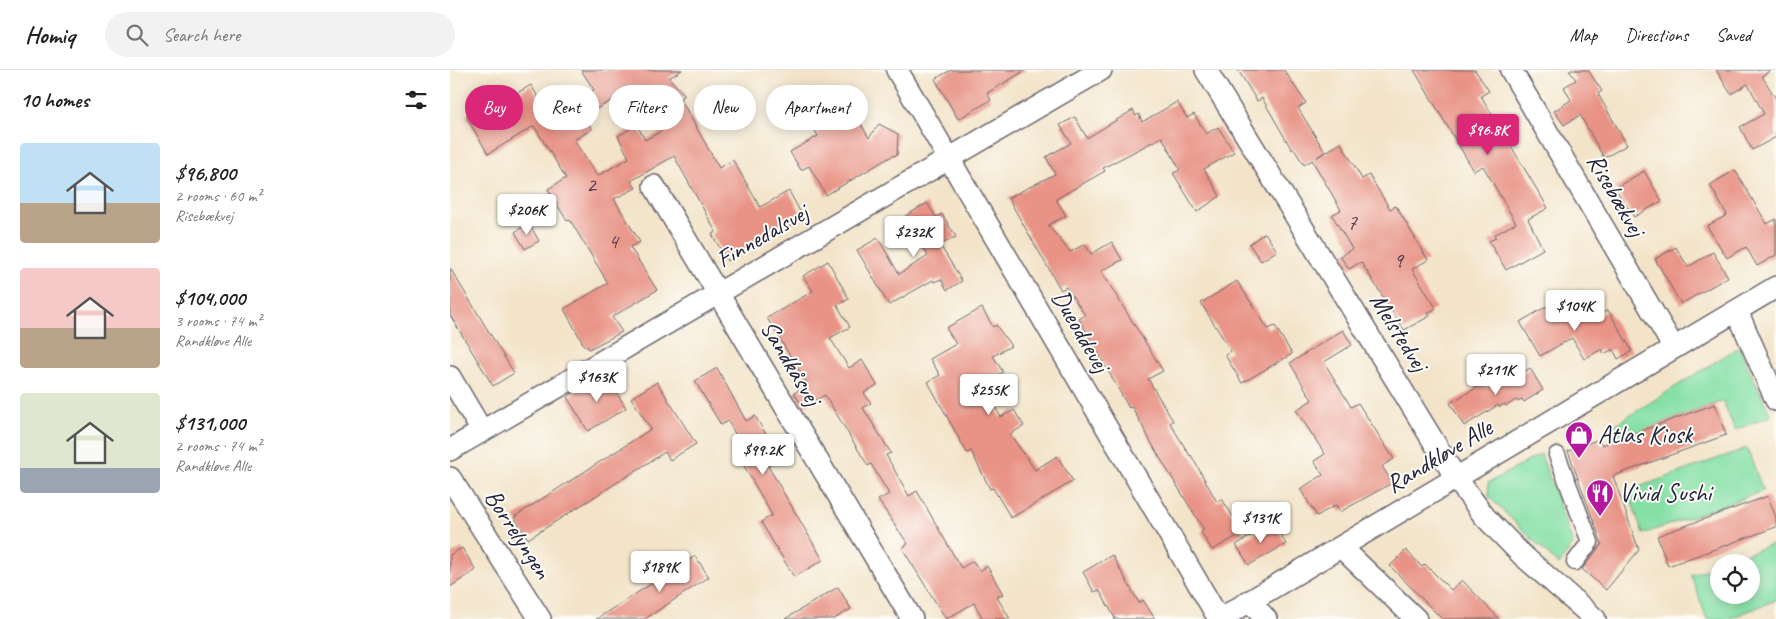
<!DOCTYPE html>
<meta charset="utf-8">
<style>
body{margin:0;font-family:Caveat,sans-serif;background:#f2f2f2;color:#222;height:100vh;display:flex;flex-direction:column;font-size:19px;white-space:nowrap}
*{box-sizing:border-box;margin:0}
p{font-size:16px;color:#767676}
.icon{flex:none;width:28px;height:28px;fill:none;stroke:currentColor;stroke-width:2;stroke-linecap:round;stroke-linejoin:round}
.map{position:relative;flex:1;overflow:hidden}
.details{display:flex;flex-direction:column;background:#fff;width:450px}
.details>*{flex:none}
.banner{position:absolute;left:15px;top:15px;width:475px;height:45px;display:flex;gap:10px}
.controls{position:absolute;left:1260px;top:484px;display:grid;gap:10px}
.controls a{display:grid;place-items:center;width:50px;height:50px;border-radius:50%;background:#fff;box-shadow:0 2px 12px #0003;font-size:25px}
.price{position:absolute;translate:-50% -42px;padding:0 11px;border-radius:5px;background:#fff;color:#222;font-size:16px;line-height:32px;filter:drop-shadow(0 1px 2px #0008)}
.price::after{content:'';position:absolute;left:50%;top:30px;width:15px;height:11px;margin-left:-8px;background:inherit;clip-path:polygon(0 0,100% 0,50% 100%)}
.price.on{background:#db2777;color:#fff}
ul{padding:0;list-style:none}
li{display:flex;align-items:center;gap:15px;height:125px;padding:0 20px}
li span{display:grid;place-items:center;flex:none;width:140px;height:100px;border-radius:5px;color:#555}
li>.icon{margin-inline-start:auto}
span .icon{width:60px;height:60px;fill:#fffc;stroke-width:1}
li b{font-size:21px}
h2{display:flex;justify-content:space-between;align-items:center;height:60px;padding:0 20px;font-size:21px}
.pill{padding:0 18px;border-radius:22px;background:#fff;box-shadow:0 2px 12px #0003;font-size:18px;line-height:45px}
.pill.on{background:#db2777;color:#fff}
header{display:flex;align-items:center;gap:30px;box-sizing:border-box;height:70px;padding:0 25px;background:#fff;border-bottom:1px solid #e0e0e0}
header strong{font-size:24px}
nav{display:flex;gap:28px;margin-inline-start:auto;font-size:18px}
.search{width:350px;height:45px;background:#f2f2f2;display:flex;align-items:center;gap:12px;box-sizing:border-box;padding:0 18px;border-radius:28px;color:#767676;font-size:19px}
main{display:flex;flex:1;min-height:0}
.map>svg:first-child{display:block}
.green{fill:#85e0a6;stroke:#548170}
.building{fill:#e89385;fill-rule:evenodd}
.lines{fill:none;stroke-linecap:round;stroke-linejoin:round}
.pedestrian-casing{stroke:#6b666d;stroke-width:19}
.minor-casing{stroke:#6b666d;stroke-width:24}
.pedestrian{stroke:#fff;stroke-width:16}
.minor{stroke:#fff;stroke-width:21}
.labels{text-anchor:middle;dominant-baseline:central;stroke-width:4;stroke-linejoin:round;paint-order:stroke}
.number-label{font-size:22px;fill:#543e4e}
.street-label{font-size:25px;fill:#22223b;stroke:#fdfcf7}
.poi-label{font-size:25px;fill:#22223b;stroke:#fdfcf7;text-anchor:start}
</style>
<header>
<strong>Homiq</strong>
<div class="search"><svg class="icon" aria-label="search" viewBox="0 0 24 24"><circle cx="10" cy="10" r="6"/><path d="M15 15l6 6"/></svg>Search here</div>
<nav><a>Map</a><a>Directions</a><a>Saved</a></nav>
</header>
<main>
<section class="details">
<h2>10 homes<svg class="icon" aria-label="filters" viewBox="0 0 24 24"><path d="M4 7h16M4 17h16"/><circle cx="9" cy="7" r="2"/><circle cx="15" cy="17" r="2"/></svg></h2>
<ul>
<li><span style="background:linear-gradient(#bfe0f5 60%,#b9a48a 0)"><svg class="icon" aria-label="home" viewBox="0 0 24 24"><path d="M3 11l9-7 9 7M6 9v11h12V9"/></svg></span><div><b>$96,800</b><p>2 rooms · 60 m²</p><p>Risebækvej</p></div></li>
<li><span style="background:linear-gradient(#f6c9c9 60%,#b9a48a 0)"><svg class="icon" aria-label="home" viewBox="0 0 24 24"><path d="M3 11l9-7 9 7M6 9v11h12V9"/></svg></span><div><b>$104,000</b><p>3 rooms · 74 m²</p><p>Randkløve Alle</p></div></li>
<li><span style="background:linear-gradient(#dfe7d0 75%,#9aa5b1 0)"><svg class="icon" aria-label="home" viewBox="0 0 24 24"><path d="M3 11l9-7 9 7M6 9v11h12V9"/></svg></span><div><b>$131,000</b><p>2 rooms · 74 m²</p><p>Randkløve Alle</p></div></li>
</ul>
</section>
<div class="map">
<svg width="1326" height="549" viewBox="0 0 1326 549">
<rect width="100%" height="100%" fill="#fdfcf7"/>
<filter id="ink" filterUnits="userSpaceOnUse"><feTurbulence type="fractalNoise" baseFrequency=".02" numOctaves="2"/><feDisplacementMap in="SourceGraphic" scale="10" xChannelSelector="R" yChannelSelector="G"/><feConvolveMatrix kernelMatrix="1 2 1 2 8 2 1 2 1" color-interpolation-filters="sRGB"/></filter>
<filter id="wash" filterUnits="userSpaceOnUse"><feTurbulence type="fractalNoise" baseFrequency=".0096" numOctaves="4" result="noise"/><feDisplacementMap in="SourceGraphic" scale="20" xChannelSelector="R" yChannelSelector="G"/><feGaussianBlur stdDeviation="1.12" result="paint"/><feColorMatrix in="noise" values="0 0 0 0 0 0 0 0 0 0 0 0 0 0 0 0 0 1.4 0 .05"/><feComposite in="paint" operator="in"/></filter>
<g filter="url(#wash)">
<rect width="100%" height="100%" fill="#f3e4c9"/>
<path class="green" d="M1289,277L1321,346L1285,360L1273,331L1164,371L1158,359Z
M1297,378L1313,421L1193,464L1178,421Z
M1091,384L1123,474L1109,495L1039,427L1038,413Z
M1326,473V530L1278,549H1257L1241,505L1269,495V525H1301V492H1274Z"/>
<g id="blocks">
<path class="building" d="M131,0H232L219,8L235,25L230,28L269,98L283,90L310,137L339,121L353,147L277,191L262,164L266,162L224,86L181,111L186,118L164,129L190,172L180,177L207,220L162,247L172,262L139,279L137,276L135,277L114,239L158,213L120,150L117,151L98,119L116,108L84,56L38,84L16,46L38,35L40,39L81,15L99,45L144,20ZM205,16L226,53L195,70L187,55L168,66L179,88L147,106L124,70L142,59L134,46L168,27L172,34Z
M501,0H576L537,23L541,30L508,49L485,9Z
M788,0H834L856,33L848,38L875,82L867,87L891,73L912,109L919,105L940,139L946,136L978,190L962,199L986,238L978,243L980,246L954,260L911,192L899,199L890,186L902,179L882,145L891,140L862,90L854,95L844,79L842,80L812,28L807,31Z
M964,0H1025L1039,21L1031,26L1098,138L1078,149L1093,179L1056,200L1039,171L1046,168L1044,165L1066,153L1033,96L1024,101Z
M1119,0H1138L1152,21L1148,24L1177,75L1154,88L1130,45L1114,55L1104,41L1121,30L1114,17L1126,10Z
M1266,0H1321L1312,6L1326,29V67L1302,80L1290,57L1314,44L1298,14L1281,24Z
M370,23L378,35L395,26L419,68L429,54L448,64L447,85L442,86L376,125L359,96L351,100L340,82L368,66L350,34Z
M727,32L737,48L744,44L756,64L768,57L784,82L754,99L770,126L747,142L723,103L730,100L712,67L653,98L655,101L606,129L616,146L598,155L620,182L635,174L641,184L662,172L672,190L651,201L713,301L698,309L723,351L720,353L740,386L741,385L767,432L772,429L793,463L762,480L751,462L754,460L707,383L682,337L679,338L629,249L635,245L616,217L611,220L558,128L605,104L596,87L621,73L610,55L625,47L637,68L683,40L686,46L689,44L692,52Z
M1285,100L1317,154L1326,149V185L1307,196L1296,177L1277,188L1257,156L1277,145L1260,115Z
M1194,101L1212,131L1184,147L1165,118Z
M477,133L486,147L492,144L506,167L490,175L512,211L497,220L491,209L484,212L483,210L439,235L407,180L428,168L449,204L478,186L454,147Z
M79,153L89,171L75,179L65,162Z
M815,163L827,181L811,191L799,174Z
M1226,177L1238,197L1263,182L1278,207L1231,234L1205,189Z
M378,191L399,229L387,235L400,257L380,268L399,298L412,290L427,315L414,323L421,333L413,338L441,383L436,385L459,426L467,421L511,498L523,491L530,501L537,496L553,524L547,527L560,549H533L524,533L496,549L452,478L458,474L428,430L439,424L421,394L418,396L375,325L353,337L344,323L358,315L317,248L363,221L353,206Z
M0,198L64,303L43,316L0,245Z
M787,211L818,259L825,256L842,284L792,313L775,285L781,281L751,233Z
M1127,233L1137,252L1158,240L1182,281L1168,289L1163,279L1154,284L1152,279L1134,289L1122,268L1090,286L1070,252L1097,236L1103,245Z
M532,238L543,257L546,255L561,276L543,286L553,302L531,314L551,347L564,340L574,356L560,364L585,400L607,386L623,411L561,448L543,418L540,419L521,381L517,383L478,312L490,305L480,289L506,274L496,258Z
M893,260L902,275L874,292L901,337L908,333L944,389L932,396L942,413L890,442L886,435L867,446L850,419L873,405L864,391L875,384L846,340L862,330L840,293Z
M267,298L296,351L305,346L331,389L318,396L373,490L344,507L311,452L322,445L286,382L293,378L278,351L271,355L245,311Z
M1080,298L1093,320L1074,332L1072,329L1068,332L1066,330L1056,336L1055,334L1049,337L1048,335L1014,356L1000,333L1033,314L1036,318L1059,304L1062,310Z
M155,304L176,338L138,361L117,327Z
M207,312L246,374L220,390L215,382L78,469L64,447L201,359L181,328Z
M1265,334L1276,365L1163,406L1189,480L1156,520L1132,499L1152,474L1118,381L1149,369L1152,375Z
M1318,426L1326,448V457L1218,496L1207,466Z
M823,452L836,474L799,495L786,475Z
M12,478L26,500L0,517V485Z
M956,480L972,497L975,494L1001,520L1012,510L1049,549H992L940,496Z
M662,485L689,533L693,530L705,549H664L665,548L649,520L644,522L633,502Z
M245,486L259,507L195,549H146Z
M388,517L401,539L384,549H335Z"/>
</g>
</g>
<g filter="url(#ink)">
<use href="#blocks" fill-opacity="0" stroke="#6b666d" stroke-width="1"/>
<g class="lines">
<g class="pedestrian-casing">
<path id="pedestrian" d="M1107,385L1140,472L1125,492"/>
</g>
<g class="minor-casing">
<path id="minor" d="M447,0L769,549
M756,0L1006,408L1035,447L1071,484L1145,549
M1061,0L1224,278
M204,116L462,549
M1287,241L1326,330
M0,307L32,361
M0,380L651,0
M0,408L90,549
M891,477L966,549
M799,531L816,549
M770,549L1326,217"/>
</g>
<use href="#pedestrian" class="pedestrian"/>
<use href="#minor" class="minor"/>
</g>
</g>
<defs>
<g id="shop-pin" transform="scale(1.4375)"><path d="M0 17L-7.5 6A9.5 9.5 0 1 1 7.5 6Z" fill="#b5179e" stroke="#fdfcf7"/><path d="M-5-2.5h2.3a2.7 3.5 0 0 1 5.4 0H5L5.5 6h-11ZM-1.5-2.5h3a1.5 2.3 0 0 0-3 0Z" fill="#fff"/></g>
<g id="restaurant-pin" transform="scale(1.4375)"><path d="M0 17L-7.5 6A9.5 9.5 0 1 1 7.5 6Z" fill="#b5179e" stroke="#fdfcf7"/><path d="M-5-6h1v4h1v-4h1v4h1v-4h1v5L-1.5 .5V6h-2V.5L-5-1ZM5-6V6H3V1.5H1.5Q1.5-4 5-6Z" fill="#fff"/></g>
</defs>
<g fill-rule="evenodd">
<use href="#shop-pin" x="1129" y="365"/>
<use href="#restaurant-pin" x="1150" y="423"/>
</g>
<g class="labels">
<g class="number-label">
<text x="141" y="115">2</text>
<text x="902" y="152">7</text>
<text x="163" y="171">4</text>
<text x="948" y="190">9</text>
</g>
<g class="street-label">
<text transform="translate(1166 125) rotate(60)">Risebækvej</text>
<text transform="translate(312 166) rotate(-30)">Finnedalsvej</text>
<text transform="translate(631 261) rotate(60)">Dueoddevej</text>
<text transform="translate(949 262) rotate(58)">Melstedvej</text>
<text transform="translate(341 293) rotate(59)">Sandkåsvej</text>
<text transform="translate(989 386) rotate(-31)">Randkløve Alle</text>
<text transform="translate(68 464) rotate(57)">Borrelyngen</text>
</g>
<g class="poi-label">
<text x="1148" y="365">Atlas Kiosk</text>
<text x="1169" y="423">Vivid Sushi</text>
</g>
</g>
</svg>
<div class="controls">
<a><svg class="icon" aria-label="locate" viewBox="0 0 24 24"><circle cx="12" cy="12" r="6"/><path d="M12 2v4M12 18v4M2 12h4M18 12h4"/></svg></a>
</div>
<b class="price on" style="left:1038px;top:86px">$96.8K</b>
<b class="price" style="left:77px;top:166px">$206K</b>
<b class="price" style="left:464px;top:188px">$232K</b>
<b class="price" style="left:1125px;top:262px">$104K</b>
<b class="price" style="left:1046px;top:326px">$211K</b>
<b class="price" style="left:147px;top:333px">$163K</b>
<b class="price" style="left:539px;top:346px">$255K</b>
<b class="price" style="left:313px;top:406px">$99.2K</b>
<b class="price" style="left:811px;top:474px">$131K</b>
<b class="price" style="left:210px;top:523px">$189K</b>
<div class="banner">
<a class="pill on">Buy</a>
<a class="pill">Rent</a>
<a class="pill">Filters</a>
<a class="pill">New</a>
<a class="pill">Apartment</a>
</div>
</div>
</main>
